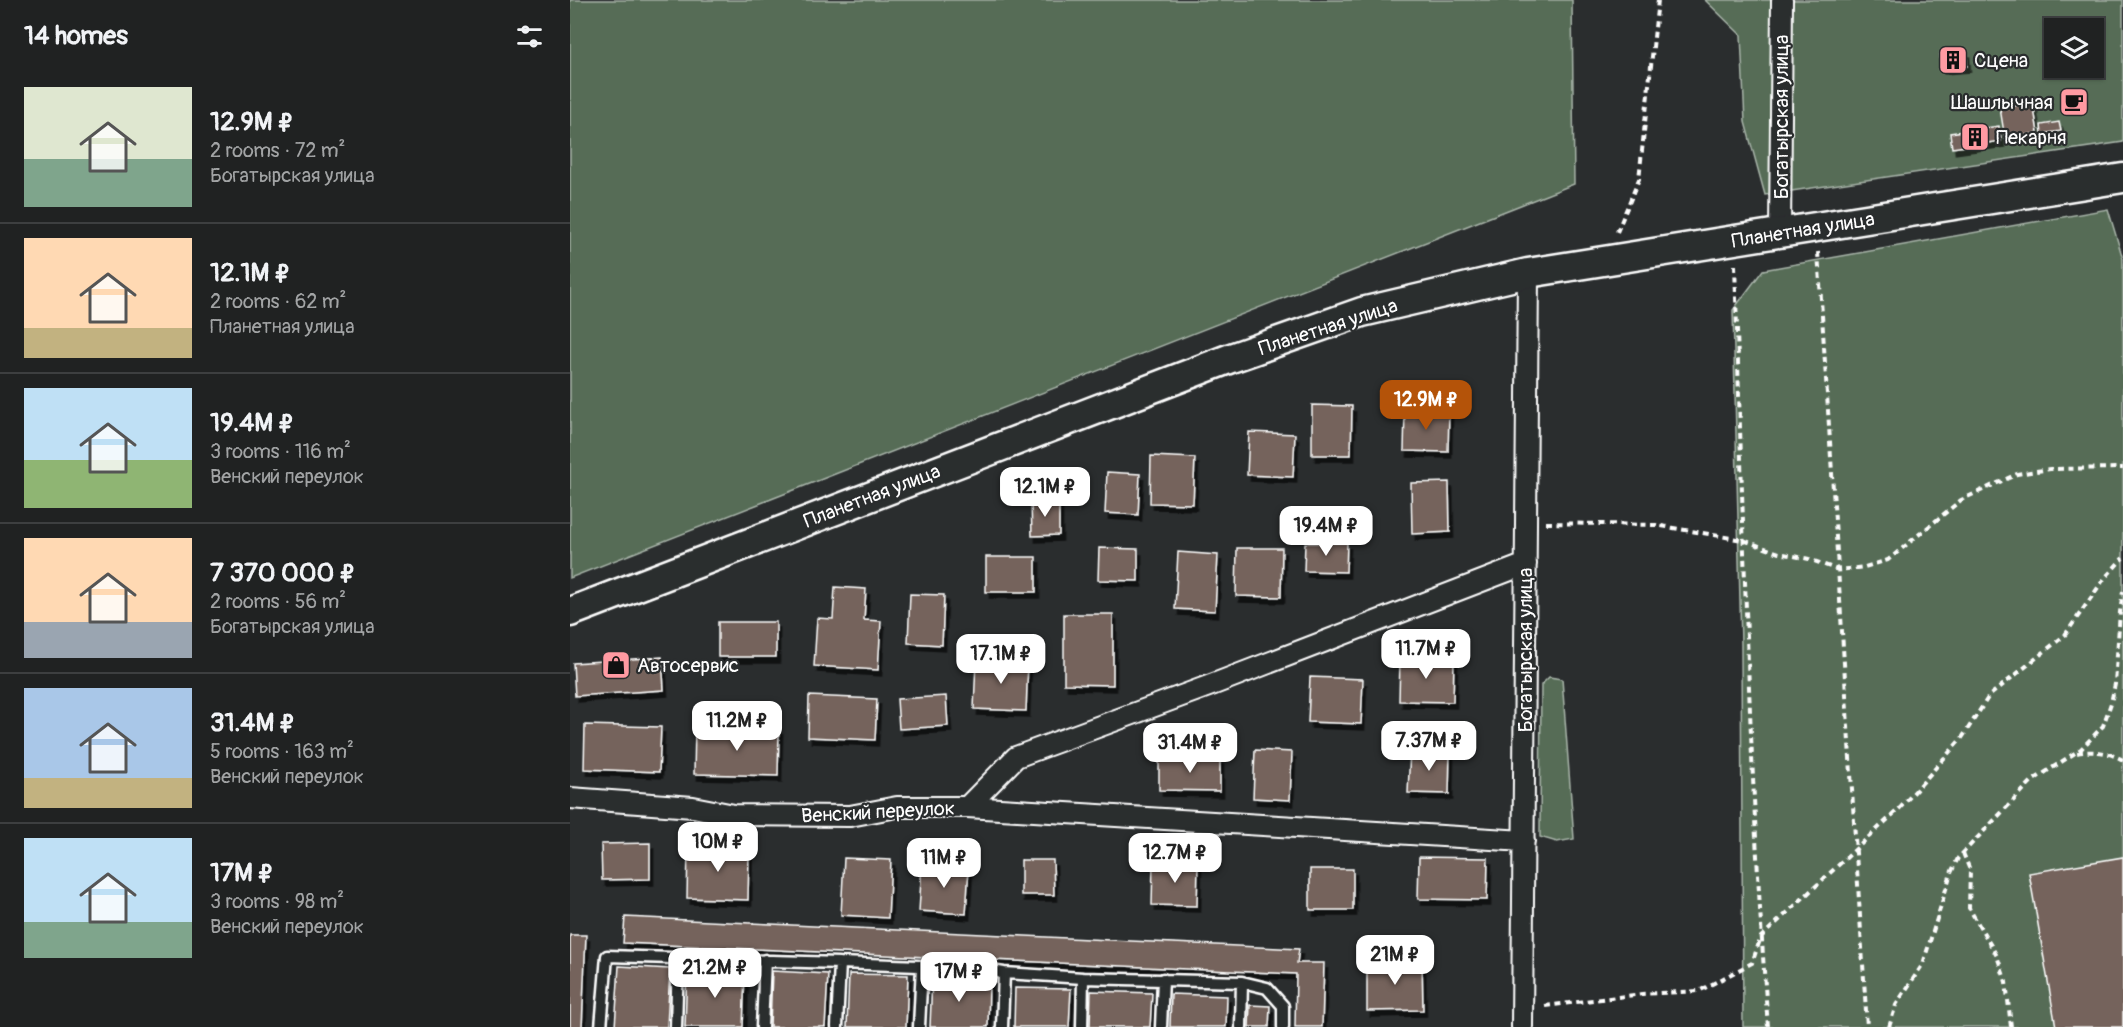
<!DOCTYPE html>
<meta charset="utf-8">
<style>
body{margin:0;font-family:Pangolin,sans-serif;background:#2d2f2f;color:#f1f3f6;height:100vh;display:flex;flex-direction:column;font-size:22px;white-space:nowrap}
*{box-sizing:border-box;margin:0}
p{font-size:20px;color:#a2a4a5}
.icon{flex:none;width:33px;height:33px;fill:none;stroke:currentColor;stroke-width:2;stroke-linecap:round;stroke-linejoin:round}
.map{position:relative;flex:1;overflow:hidden}
.side{display:flex;flex-direction:column;background:#202222;width:570px}
.side>*{flex:none}
.controls{position:absolute;left:1474px;top:18px;display:grid;gap:12px}
.controls a{display:grid;place-items:center;width:60px;height:60px;border-radius:0px;background:#202222;box-shadow:0 2px 4px #0004,0 0 0 2px #3d3f40;font-size:30px}
.price{position:absolute;translate:-50% -51px;padding:0 14px;border-radius:12px;background:#fff;color:#222;font-size:20px;line-height:39px;filter:drop-shadow(0 2px 3px #0008)}
.price::after{content:'';position:absolute;left:50%;top:36px;width:18px;height:14px;margin-left:-9px;background:inherit;clip-path:polygon(0 0,100% 0,50% 100%)}
.price.current{background:#b45309;color:#fff}
ul{padding:0;list-style:none}
li{display:flex;align-items:center;gap:18px;height:150px;padding:0 24px}
li+li{border-top:2px solid #3d3f40}
li span{display:grid;place-items:center;flex:none;width:168px;height:120px;border-radius:0px;color:#555}
li>.icon{margin-inline-start:auto}
span .icon{width:72px;height:72px;fill:#fffc;stroke-width:1}
li b{font-size:26px}
h2{display:flex;justify-content:space-between;align-items:center;height:72px;padding:0 24px;font-size:26px}
main{display:flex;flex:1;min-height:0}
.map>svg:first-child{display:block}
.green{fill:#566c57;stroke:#aab6ab;stroke-width:1.5;fill-rule:evenodd}
.building{fill:#74645b;stroke:#fff;stroke-width:1.5;filter:url(#shadow)}
.lines{fill:none;stroke-linecap:round;stroke-linejoin:round}
.service-casing{stroke:#fff;stroke-width:15}
.minor-casing{stroke:#fff;stroke-width:24}
.secondary-casing{stroke:#fff;stroke-width:33}
.path{stroke:#fff;stroke-width:4;stroke-dasharray:6 4.5;stroke-linecap:butt}
.service{stroke:#2a2d2e;stroke-width:10}
.minor{stroke:#2a2d2e;stroke-width:20}
.secondary{stroke:#2a2d2e;stroke-width:28}
.labels{text-anchor:middle;dominant-baseline:central;stroke-width:4.5;stroke-linejoin:round;paint-order:stroke}
.poi-label{font-size:20px;fill:#fff;stroke:#2a2d2e;text-anchor:start}
.street-label{font-size:20px;fill:#fff;stroke:#2a2d2e}
</style>
<main>
<section class="side">
<h2>14 homes<svg class="icon" aria-label="filters" viewBox="0 0 24 24"><path d="M4 7h16M4 17h16"/><circle cx="9" cy="7" r="2"/><circle cx="15" cy="17" r="2"/></svg></h2>
<ul>
<li><span style="background:linear-gradient(#dfe7d0 60%,#7fa58c 0)"><svg class="icon" aria-label="home" viewBox="0 0 24 24"><path d="M3 11l9-7 9 7M6 9v11h12V9"/></svg></span><div><b>12.9M ₽</b><p>2 rooms · 72 m²</p><p>Богатырская улица</p></div></li>
<li><span style="background:linear-gradient(#ffd9b3 75%,#c2b280 0)"><svg class="icon" aria-label="home" viewBox="0 0 24 24"><path d="M3 11l9-7 9 7M6 9v11h12V9"/></svg></span><div><b>12.1M ₽</b><p>2 rooms · 62 m²</p><p>Планетная улица</p></div></li>
<li><span style="background:linear-gradient(#bfe0f5 60%,#8fb573 0)"><svg class="icon" aria-label="home" viewBox="0 0 24 24"><path d="M3 11l9-7 9 7M6 9v11h12V9"/></svg></span><div><b>19.4M ₽</b><p>3 rooms · 116 m²</p><p>Венский переулок</p></div></li>
<li><span style="background:linear-gradient(#ffd9b3 70%,#9aa5b1 0)"><svg class="icon" aria-label="home" viewBox="0 0 24 24"><path d="M3 11l9-7 9 7M6 9v11h12V9"/></svg></span><div><b>7 370 000 ₽</b><p>2 rooms · 56 m²</p><p>Богатырская улица</p></div></li>
<li><span style="background:linear-gradient(#a9c7e8 75%,#c2b280 0)"><svg class="icon" aria-label="home" viewBox="0 0 24 24"><path d="M3 11l9-7 9 7M6 9v11h12V9"/></svg></span><div><b>31.4M ₽</b><p>5 rooms · 163 m²</p><p>Венский переулок</p></div></li>
<li><span style="background:linear-gradient(#bfe0f5 70%,#7fa58c 0)"><svg class="icon" aria-label="home" viewBox="0 0 24 24"><path d="M3 11l9-7 9 7M6 9v11h12V9"/></svg></span><div><b>17M ₽</b><p>3 rooms · 98 m²</p><p>Венский переулок</p></div></li>
</ul>
</section>
<div class="map">
<svg width="1553" height="1027" viewBox="0 0 1553 1027">
<defs>
<filter id="shadow"><feDropShadow dx="3.5" dy="6" stdDeviation="0" flood-color="#0009"/></filter>
</defs>
<rect width="100%" height="100%" fill="#2a2d2e"/>
<filter id="ink" filterUnits="userSpaceOnUse"><feTurbulence type="fractalNoise" baseFrequency=".0167" numOctaves="2"/><feDisplacementMap in="SourceGraphic" scale="12" xChannelSelector="R" yChannelSelector="G"/><feConvolveMatrix kernelMatrix="1 2 1 2 8 2 1 2 1" color-interpolation-filters="sRGB"/></filter>
<g filter="url(#ink)">
<path class="green" d="M0,0H1002L1004,184L0,578Z
M1135,0H1553V142L1195,195L1175,122L1171,35ZM1485,28H1524V68H1485Z
M1538,209L1553,259V1027H1173L1171,644L1163,310L1193,270Z
M979,677L992,679L1004,839L987,842L970,837L971,685Z"/>
<path class="building" d="M1396,51L1397,66L1371,68L1370,54Z
M1463,103L1468,133L1435,139L1430,108Z
M1489,122L1491,131L1472,134L1471,125Z
M1429,126L1431,141L1382,148L1380,133Z
M742,405L782,406L781,455H742Z
M835,410L879,411L878,452L834,451Z
M679,432L725,434L723,477L677,475Z
M581,456L625,458L623,504L580,503Z
M537,472L570,474L568,515L535,513Z
M879,482L880,532L842,534L841,483Z
M461,501H489V535L462,536Z
M735,543H777L776,572L734,571Z
M529,548L568,549V581L528,580Z
M667,548H712L711,597L666,596Z
M608,552L648,555L645,611L605,609Z
M416,557H466V592H416Z
M265,587L296,589L294,620L311,621L308,670L244,666L247,618L263,619Z
M340,594L374,595L372,645L338,643Z
M494,614H543V685L494,684Z
M148,622H206V657H148Z
M92,657L94,690L5,696L3,663Z
M830,658L884,659L883,702L829,701Z
M406,660L458,661L456,711L404,709Z
M740,677L793,679L791,724L738,722Z
M239,696L307,699L305,740L238,737Z
M376,696L378,726L329,729L327,699Z
M15,725L91,727L89,772L14,769Z
M125,727L209,729L208,776L124,774Z
M840,749L880,750L879,794L838,793Z
M685,750L722,752L720,800L683,798Z
M589,758L650,759V791L589,790Z
M80,843V879L32,880L31,844Z
M118,847L179,849L178,900L117,898Z
M849,857L918,858L917,900L848,899Z
M1553,857V1027H1486L1459,873Z
M274,858L321,860L318,918L271,915Z
M451,860H483L484,895H451Z
M583,862L628,863L627,906L582,905Z
M352,864L399,867L396,914L349,911Z
M740,869H783V910H740Z
M55,917L729,949L727,963H754L752,1027H725L726,974L53,943Z
M0,935H16L12,1027H0Z
M852,960L853,1010L797,1011V961Z
M49,966L100,969L97,1027H45Z
M117,970L175,972L173,1027H115Z
M202,971L258,974L255,1027H200Z
M279,974L338,975L336,1027H277Z
M362,978L419,981L418,1027H360Z
M445,988L501,989L499,1027H444Z
M521,991L582,993L580,1027H520Z
M601,994L657,996L656,1027H600Z
M680,1005L700,1006L699,1027H679Z"/>
<g class="lines">
<g class="service-casing">
<path id="service" d="M31,1027L37,956L270,963L401,968L434,973L513,978L672,982L697,988L713,1006V1027
M106,1027L108,957
M192,1027L195,960
M267,1027L270,963
M349,1027L352,966
M432,1027L434,973
M512,1027L513,978
M591,1027L593,979
M671,1027L672,982"/>
</g>
<g class="minor-casing">
<path id="minor" d="M1210,233L1212,0
M0,798L123,807L164,815L280,816L327,807H397L446,757L644,684L956,564
M397,807L954,841
M952,1027L958,273"/>
</g>
<g class="secondary-casing">
<path id="secondary" d="M0,612L661,358L792,312L958,273L1553,178"/>
</g>
<path class="path" d="M1047,232L1069,179L1088,0
M1248,252L1297,1027
M1165,265C1173,519 1179,774 1198,1027
M976,523L1086,525L1173,540L1209,553L1239,559L1268,570L1295,567L1318,560L1391,500L1447,474L1480,469L1553,468
M1507,753C1523,750 1539,752 1553,760
M1393,853L1400,870L1399,908L1427,956L1436,982L1441,1027
M975,1006L1072,994L1129,991L1182,963L1191,937L1330,808L1392,738L1419,696L1495,635L1534,579L1553,558
M1319,1027L1326,1005L1353,964L1381,873L1388,858L1462,781L1511,749L1533,726L1541,703L1545,684L1550,612L1553,591"/>
<use href="#service" class="service"/>
<use href="#minor" class="minor"/>
<use href="#secondary" class="secondary"/>
</g>
</g>
<defs>
<g id="building-square" transform="scale(1.5)"><rect x="-9" y="-9" width="18" height="18" rx="4" fill="#ff9aa2" stroke="#2a2d2e"/><path d="M-4-6H4V6H1V3H-1V6H-4ZM-2.5-4.3h1.7v1.8h-1.7ZM.8-4.3h1.7v1.8H.8ZM-2.5-1h1.7V.8h-1.7ZM.8-1h1.7V.8H.8Z" fill="#111"/></g>
<g id="cafe-square" transform="scale(1.5)"><rect x="-9" y="-9" width="18" height="18" rx="4" fill="#ff9aa2" stroke="#2a2d2e"/><path d="M-5.5-4.5H6V0H3Q3 3.5 0 3.5H-2.5Q-5.5 3.5-5.5 0ZM3-3.2v2h1.7v-2ZM-6 4.5H4V6H-6Z" fill="#111"/></g>
<g id="shop-square" transform="scale(1.5)"><rect x="-9" y="-9" width="18" height="18" rx="4" fill="#ff9aa2" stroke="#2a2d2e"/><path d="M-5-2.5h2.3a2.7 3.5 0 0 1 5.4 0H5L5.5 6h-11ZM-1.5-2.5h3a1.5 2.3 0 0 0-3 0Z" fill="#111"/></g>
</defs>
<g fill-rule="evenodd">
<use href="#building-square" x="1383" y="60"/>
<use href="#cafe-square" x="1504" y="102"/>
<use href="#building-square" x="1405" y="137"/>
<use href="#shop-square" x="46" y="665"/>
</g>
<g class="labels">
<g class="poi-label">
<text x="1404" y="60">Сцена</text>
<text x="1483" y="102" text-anchor="end">Шашлычная</text>
<text x="1426" y="137">Пекарня</text>
<text x="67" y="665">Автосервис</text>
</g>
<g class="street-label">
<text transform="translate(1211 117) rotate(-90)">Богатырская улица</text>
<text transform="translate(1233 230) rotate(-9)">Планетная улица</text>
<text transform="translate(758 327) rotate(-18)">Планетная улица</text>
<text transform="translate(302 496) rotate(-21)">Планетная улица</text>
<text transform="translate(955 650) rotate(-90)">Богатырская улица</text>
<text transform="translate(308 812) rotate(-3)">Венский переулок</text>
</g>
</g>
</svg>
<div class="controls">
<a><svg class="icon" aria-label="layers" viewBox="0 0 24 24"><path d="M12 4l9 5-9 5-9-5zM3 14l9 5 9-5"/></svg></a>
</div>
<b class="price current" style="left:856px;top:431px">12.9M ₽</b>
<b class="price" style="left:475px;top:518px">12.1M ₽</b>
<b class="price" style="left:756px;top:557px">19.4M ₽</b>
<b class="price" style="left:856px;top:680px">11.7M ₽</b>
<b class="price" style="left:431px;top:685px">17.1M ₽</b>
<b class="price" style="left:167px;top:752px">11.2M ₽</b>
<b class="price" style="left:859px;top:772px">7.37M ₽</b>
<b class="price" style="left:620px;top:774px">31.4M ₽</b>
<b class="price" style="left:148px;top:873px">10M ₽</b>
<b class="price" style="left:605px;top:884px">12.7M ₽</b>
<b class="price" style="left:374px;top:889px">11M ₽</b>
<b class="price" style="left:825px;top:986px">21M ₽</b>
<b class="price" style="left:145px;top:999px">21.2M ₽</b>
<b class="price" style="left:389px;top:1003px">17M ₽</b>
</div>
</main>
